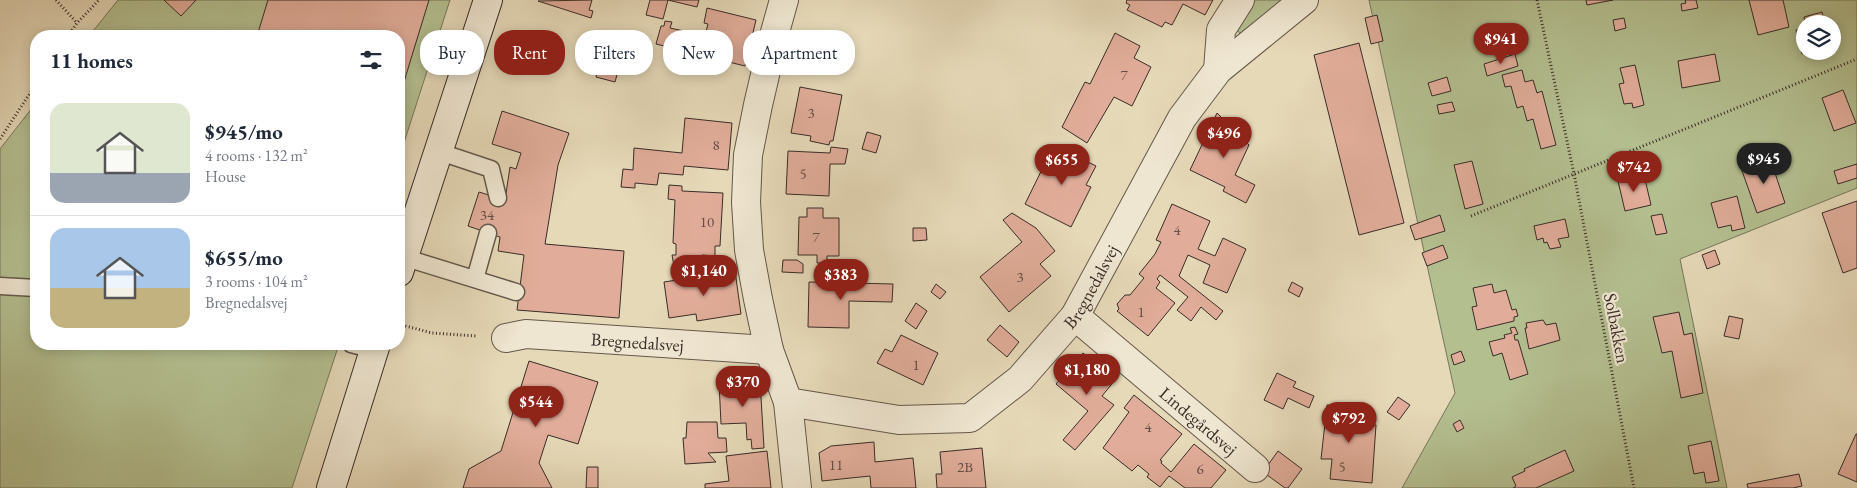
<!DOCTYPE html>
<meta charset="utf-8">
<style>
body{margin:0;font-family:"EB Garamond",serif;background:#f6f6f7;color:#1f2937;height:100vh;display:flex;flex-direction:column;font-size:19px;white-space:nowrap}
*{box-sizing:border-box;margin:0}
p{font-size:16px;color:#747a83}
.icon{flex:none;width:28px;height:28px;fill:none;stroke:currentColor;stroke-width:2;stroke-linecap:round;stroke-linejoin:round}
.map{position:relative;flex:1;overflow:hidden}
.details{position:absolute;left:30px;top:30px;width:375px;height:320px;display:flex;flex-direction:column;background:#fff;border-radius:20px;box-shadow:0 2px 12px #0003}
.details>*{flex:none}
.top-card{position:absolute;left:420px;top:30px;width:475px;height:45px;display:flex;gap:10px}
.tools{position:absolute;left:1796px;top:15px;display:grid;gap:10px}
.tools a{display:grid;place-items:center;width:45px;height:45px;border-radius:50%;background:#fff;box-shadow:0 2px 12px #0003;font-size:25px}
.price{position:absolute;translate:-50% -42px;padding:0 11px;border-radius:18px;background:#8f2418;color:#fff;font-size:16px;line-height:32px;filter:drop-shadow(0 1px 2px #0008)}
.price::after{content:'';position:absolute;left:50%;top:30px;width:15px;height:11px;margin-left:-8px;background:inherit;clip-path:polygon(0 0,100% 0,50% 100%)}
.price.current{background:#222;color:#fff}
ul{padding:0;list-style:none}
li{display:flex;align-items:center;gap:15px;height:125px;padding:0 20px}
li+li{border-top:1px solid #e0e1e3}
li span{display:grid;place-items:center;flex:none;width:140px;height:100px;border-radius:15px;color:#555}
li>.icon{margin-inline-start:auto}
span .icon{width:60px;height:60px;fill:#fffc;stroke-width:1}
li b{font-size:21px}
h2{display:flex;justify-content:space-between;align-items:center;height:60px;padding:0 20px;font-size:21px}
.tag{padding:0 18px;border-radius:20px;background:#fff;box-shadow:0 2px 12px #0003;font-size:18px;line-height:45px}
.tag.current{background:#8f2418;color:#fff}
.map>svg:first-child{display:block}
.green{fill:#b4bf90;stroke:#76765c;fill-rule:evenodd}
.building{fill:#e1ad9a;stroke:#392d27}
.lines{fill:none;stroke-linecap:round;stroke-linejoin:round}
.lane-casing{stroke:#64584b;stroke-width:19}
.street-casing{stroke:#64584b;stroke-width:30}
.secondary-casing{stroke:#392d27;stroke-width:30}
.path{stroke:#392d27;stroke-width:3;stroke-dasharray:1 2.5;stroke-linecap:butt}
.lane{stroke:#efe6d1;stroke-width:16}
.street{stroke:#efe6d1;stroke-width:28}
.secondary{stroke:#efe6d1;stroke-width:28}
.labels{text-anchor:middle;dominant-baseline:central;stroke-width:4.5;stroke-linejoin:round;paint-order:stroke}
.number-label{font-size:15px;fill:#634d44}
.street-label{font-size:18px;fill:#392d27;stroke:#efe6d1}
</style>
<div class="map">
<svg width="1857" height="488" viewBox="0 0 1857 488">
<rect width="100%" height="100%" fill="#e6d9b8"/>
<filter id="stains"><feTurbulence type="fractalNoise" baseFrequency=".004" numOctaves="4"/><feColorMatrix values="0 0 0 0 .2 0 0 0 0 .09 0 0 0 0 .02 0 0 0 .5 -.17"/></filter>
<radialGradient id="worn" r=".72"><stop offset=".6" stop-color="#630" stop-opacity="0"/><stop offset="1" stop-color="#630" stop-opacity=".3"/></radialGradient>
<path class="green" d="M118,0H450L399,158V36H89Z
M1246,0H1285L1241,35L1231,22Z
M1369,0H1857V188L1680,259L1727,488H1402L1455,393ZM1805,24H1832V51H1805Z
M36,103V344H339L292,488H0V149Z"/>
<path class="building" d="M164,0H196L181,16Z
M268,0H429L399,98V36H257Z
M592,0L589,10L593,11L591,18L538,1Z
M650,0H668L663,19L646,15Z
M668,0H699L697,7Z
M1127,0H1213L1205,15L1183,4L1172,25L1165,22L1162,27L1127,10L1130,5L1126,3Z
M1586,0H1613L1587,5Z
M1685,0H1696L1698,8L1682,11L1681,4L1686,3Z
M1749,0H1783L1789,27L1758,35Z
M707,8L756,20L745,66L656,44L661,26H664L665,21L672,22L670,28L697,34L695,41L703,43L708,24L704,23Z
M1822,12L1825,24H1805L1804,17Z
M1377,15L1383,41L1371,44L1365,18Z
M1624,18L1626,28L1615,31L1613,20Z
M1805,27V51H1812L1802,54L1796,30Z
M1115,33L1140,46L1134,58L1151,67L1132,106L1114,97L1087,143L1062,127L1085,82L1090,84Z
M1359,43L1404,223L1359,235L1314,55Z
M1515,54L1518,66L1487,76L1484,64Z
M1715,54L1720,81L1682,88L1678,61Z
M1635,65L1644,105L1633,108L1632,103L1624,104L1619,84L1624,83L1620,68Z
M599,66L618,71L615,82L596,77Z
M1522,70L1525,82L1533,80L1537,93L1542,91L1556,145L1541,149L1533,119L1527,121L1523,106L1517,108L1511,86L1505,87L1502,75Z
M1447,77L1451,91L1432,96L1428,83Z
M800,87L842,95L833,141H830L829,145L810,141L811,136L791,133Z
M1843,90L1856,123L1834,131L1822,98Z
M1452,102L1455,111L1439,114L1437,105Z
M502,111L569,133L558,165L545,244L624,251L619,318L517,310L524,255L498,251L500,237L468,226L479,192L505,200L510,167L516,169L521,153L492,144Z
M1217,113L1249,145L1235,175L1255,185L1246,203L1223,191L1225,187L1190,170Z
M685,118L732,123L728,170L684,166L683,175L659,173L657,185L635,183V188L621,187L623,169L633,170L634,148L682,153Z
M867,132L881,136L876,153L862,149Z
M1054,145L1096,166L1086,185L1091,187L1071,227L1025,204Z
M831,147L848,149L845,164H830L829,196L786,194L788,151L830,153Z
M1773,157L1778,172L1775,173L1785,203L1757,213L1741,168Z
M1472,161L1483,204L1465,209L1454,165Z
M1857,164V178L1838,184L1834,171Z
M1644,175L1651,205L1625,211L1618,181Z
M669,185L682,186V191L723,193L720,246H715V256L702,255L704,272L676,277L672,255H676V244L673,243L675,200L668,199Z
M1737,196L1745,228L1732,231L1731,225L1718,228L1711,203Z
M1857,201V268L1843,273L1822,213Z
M1172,204L1210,221L1198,249L1215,256L1223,238L1246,249L1227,293L1203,283L1210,265L1188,255L1179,276L1223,311L1216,320L1201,307L1191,321L1177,310L1188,297L1160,275L1157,279L1160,282L1156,288L1175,303L1148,336L1117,311L1119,309L1117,304L1125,295H1130L1144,278L1139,274L1155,254L1161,242L1156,240Z
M807,208H823V218H839V256H827V263H817V255H798L799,217H807Z
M1012,213L1036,228L1055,251L1040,264L1051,276L1009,312L980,277L1022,242L1003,220Z
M1662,214L1667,233L1656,235L1651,216Z
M1440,215L1445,231L1415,240L1410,226Z
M1565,219L1569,237L1558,239L1561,247L1550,249L1547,242L1544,243L1543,238L1537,240L1534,226Z
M913,228H926L927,240L913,241Z
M1443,245L1448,258L1427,266L1422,253Z
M1715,250L1720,264L1707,269L1702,255Z
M783,260H797L803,264V273L782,272Z
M735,271L741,314L697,321L696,314L669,318L664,282Z
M809,282L893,284L892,302L849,301V328L808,327Z
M1292,282L1303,288L1299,297L1288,291Z
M936,284L946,292L940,299L931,292Z
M1492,284L1494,293L1506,290L1512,310L1516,309L1518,316L1514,317V321L1477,330L1472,307L1477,306L1473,288Z
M916,303L927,311L916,329L905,321Z
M1679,312L1684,335L1692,333L1703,393L1681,398L1672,351L1662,353L1653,317Z
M1729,316L1743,319L1739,339L1724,336Z
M1543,320L1546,325L1556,323L1560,340L1529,349L1525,328H1527L1526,323Z
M1000,325L1019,342L1007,357L987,340Z
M1515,327L1518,334L1514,335L1515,340H1518L1528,374L1510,380L1502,353L1493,356L1489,342L1505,338L1504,335L1512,333L1510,328Z
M901,335L938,353L923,385L877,363L885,349L892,352Z
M1461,351L1465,361L1454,365L1451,355Z
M1083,353L1115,380L1102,396L1114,405L1075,450L1063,440L1088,411L1056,384Z
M529,361L598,382L578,444L548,435L539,463L552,488H463L469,469L501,451Z
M1277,373L1296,382L1293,387L1314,396L1309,408L1288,398L1283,409L1264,400Z
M760,380L764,448L752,449L751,439L747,440L746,423L721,424L719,382Z
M1134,395L1182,434L1160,460L1162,461L1161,463L1171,472L1194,444L1226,470L1211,488H1185L1169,476L1160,487L1147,477L1149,474L1138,465L1132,471L1103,448L1129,412L1124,408Z
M1398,397L1410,405L1399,420L1387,412Z
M1327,405L1363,408L1362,424L1376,425L1372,483L1330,479L1332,459H1321Z
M1460,420L1464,428L1457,432L1453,424Z
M687,422H717L718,438H726L727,452L708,453L716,462L685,464L683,438H686Z
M1856,434H1857V482L1838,474Z
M1711,441L1719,481L1706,483L1704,472L1694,474L1688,446Z
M874,442L875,462L913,458L916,488H871L870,476L822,481L819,453L831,446Z
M982,448L986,488H937L936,474H942L940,452Z
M1565,450L1574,471L1536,488H1513L1516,486L1512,477L1525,471L1524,469Z
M767,451L771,488H705V484L729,481L726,456Z
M1278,451L1302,469L1288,488H1285L1263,472Z
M587,467H598V488H586Z
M1799,474L1802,486L1793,488H1748L1747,484Z"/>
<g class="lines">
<g class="lane-casing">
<path id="lane" d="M437,151L491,169L498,198
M403,257L516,292
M475,279L488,233
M0,286L36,288
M351,344L374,350"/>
</g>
<g class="street-casing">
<g id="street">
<path d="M784,0L775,32L758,105L748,155L746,202L749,250L758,299L769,350L788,402L797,488"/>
<path d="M1218,70L1221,30L1240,0"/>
<path id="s1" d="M1075,316L1255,468"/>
<path id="s2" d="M506,338L526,334L769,350"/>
<path id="s3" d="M788,402L899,420L970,418L1020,379L1075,316L1182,118L1218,70L1304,0"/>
</g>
</g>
<g class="secondary-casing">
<path id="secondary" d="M399,272L488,0
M331,488L376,344"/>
</g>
<path class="path" d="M56,0L77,23
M1537,0L1574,174L1634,488
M68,36L77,23L99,0
M0,139L36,84
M1471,216L1857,59
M402,325L432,333L477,336"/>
<use href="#lane" class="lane"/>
<use href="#street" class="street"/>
<use href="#secondary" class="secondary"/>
</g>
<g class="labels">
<g class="number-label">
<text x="1124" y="74">7</text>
<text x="811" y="112">3</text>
<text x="716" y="144">8</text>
<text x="803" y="173">5</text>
<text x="487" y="214">34</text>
<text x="707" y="221">10</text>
<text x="1177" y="229">4</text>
<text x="816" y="236">7</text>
<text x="1020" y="276">3</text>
<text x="1141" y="311">1</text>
<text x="916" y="364">1</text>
<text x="1148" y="426">4</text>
<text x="836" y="464">11</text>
<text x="965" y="466">2B</text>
<text x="1342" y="466">5</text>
<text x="1200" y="468">6</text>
</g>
<g class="street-label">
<text stroke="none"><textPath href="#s3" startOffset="364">Bregnedalsvej</textPath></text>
<text transform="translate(1617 328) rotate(79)">Solbakken</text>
<text stroke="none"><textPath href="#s2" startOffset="132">Bregnedalsvej</textPath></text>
<text stroke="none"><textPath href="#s1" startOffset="162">Lindegårdsvej</textPath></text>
</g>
</g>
<rect width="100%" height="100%" filter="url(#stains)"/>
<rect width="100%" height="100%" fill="url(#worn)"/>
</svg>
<div class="tools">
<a><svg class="icon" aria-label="layers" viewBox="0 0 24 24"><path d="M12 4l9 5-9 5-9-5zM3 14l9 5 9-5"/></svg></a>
</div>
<b class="price" style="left:1501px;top:65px">$941</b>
<b class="price" style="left:1224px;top:159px">$496</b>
<b class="price current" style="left:1764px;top:185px">$945</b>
<b class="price" style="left:1062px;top:186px">$655</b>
<b class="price" style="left:1634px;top:193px">$742</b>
<b class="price" style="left:704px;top:297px">$1,140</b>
<b class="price" style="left:841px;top:301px">$383</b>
<b class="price" style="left:1087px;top:396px">$1,180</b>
<b class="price" style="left:743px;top:408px">$370</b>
<b class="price" style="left:536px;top:428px">$544</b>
<b class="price" style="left:1349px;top:444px">$792</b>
<div class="top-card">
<a class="tag">Buy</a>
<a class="tag current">Rent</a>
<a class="tag">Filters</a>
<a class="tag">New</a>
<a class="tag">Apartment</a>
</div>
<section class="details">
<h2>11 homes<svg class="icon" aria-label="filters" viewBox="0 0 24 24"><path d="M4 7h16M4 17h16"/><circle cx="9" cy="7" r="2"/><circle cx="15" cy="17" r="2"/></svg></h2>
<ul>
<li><span style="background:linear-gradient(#dfe7d0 70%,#9aa5b1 0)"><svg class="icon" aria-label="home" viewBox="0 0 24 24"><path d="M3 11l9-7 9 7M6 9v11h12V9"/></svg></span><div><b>$945/mo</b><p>4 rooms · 132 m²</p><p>House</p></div></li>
<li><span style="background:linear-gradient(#a9c7e8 60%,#c2b280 0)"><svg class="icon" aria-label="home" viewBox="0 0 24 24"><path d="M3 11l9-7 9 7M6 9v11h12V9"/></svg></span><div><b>$655/mo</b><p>3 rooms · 104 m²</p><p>Bregnedalsvej</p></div></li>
</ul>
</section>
</div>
